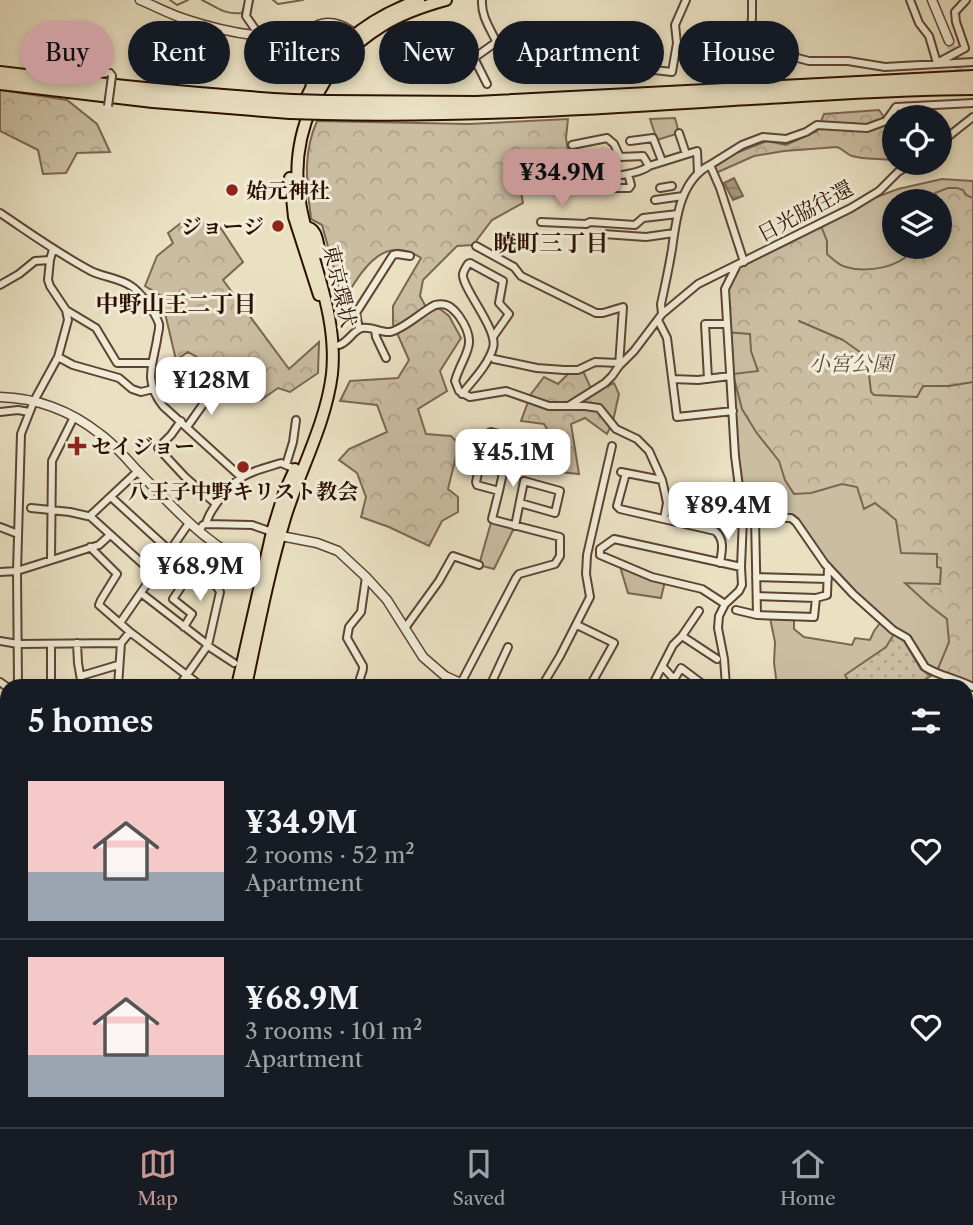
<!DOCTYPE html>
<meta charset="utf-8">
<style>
body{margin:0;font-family:"Libre Caslon Text","Noto Serif JP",serif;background:#242831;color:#f1f3f6;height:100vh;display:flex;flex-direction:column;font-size:26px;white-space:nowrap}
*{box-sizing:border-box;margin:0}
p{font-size:23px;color:#9ea1a6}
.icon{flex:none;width:38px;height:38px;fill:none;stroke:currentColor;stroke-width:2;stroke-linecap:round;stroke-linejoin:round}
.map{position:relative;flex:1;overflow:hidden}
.drawer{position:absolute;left:0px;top:679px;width:973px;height:448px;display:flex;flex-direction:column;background:#171b24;border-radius:21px 21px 0 0;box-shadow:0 4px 10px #0003}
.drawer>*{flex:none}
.banner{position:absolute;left:21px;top:21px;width:931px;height:63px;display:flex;gap:14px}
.buttons{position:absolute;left:882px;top:105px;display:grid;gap:14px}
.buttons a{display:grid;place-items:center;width:70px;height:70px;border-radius:50%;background:#171b24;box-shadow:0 4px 10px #0003;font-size:35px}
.price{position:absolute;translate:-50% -60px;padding:0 16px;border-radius:14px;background:#fff;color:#222;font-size:23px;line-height:46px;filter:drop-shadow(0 2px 4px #0008)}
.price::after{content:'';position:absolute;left:50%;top:42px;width:21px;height:16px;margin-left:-10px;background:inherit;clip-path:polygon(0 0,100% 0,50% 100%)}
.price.on{background:#c59692;color:#111}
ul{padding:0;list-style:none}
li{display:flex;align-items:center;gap:21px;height:175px;padding:0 28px}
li+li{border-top:2px solid #363941}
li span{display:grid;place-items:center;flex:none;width:196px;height:140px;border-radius:0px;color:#555}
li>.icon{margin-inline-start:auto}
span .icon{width:84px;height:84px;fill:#fffc;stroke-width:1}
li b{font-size:30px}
h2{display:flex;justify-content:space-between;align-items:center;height:84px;padding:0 28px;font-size:30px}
.chip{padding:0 24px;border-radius:32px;background:#171b24;box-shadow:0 4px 10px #0003;font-size:24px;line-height:63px}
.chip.on{background:#c59692;color:#111}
.dock{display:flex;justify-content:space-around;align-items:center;height:98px;border-top:2px solid #363941;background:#171b24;font-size:19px;color:#9ea1a6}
.dock a{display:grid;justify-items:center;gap:4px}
.dock .on{color:#c59692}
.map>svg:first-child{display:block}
.green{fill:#cabda2;stroke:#7c6652;stroke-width:2;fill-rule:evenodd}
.forest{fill:url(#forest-crowns);stroke:#7c6652;stroke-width:2}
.garden{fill:url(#garden-dots);stroke:#7c6652;stroke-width:2}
.water{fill:url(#water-rules);stroke:#78634e;stroke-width:2}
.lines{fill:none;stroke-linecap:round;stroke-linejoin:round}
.stream{stroke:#78634e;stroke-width:2}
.river{stroke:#aa9a81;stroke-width:10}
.tertiary-tunnel{stroke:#cec2a6;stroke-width:8;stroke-dasharray:8 4;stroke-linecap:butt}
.minor-casing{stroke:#5c4432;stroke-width:10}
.tertiary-casing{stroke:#5c4432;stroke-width:11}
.trunk-casing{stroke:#2d1001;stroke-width:14}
.motorway-casing{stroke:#2d1001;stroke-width:16}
.minor{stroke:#f1ecd8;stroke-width:6}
.tertiary{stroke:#f1ecd8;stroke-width:8}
.trunk{stroke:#eae1c3;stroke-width:10}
.motorway{stroke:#eae1c3;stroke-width:12}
.minor-bridge-casing{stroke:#5c4432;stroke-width:10;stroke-linecap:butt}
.motorway-bridge-casing{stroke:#2d1001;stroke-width:16;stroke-linecap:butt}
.minor-bridge{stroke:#f1ecd8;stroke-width:6}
.motorway-bridge{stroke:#eae1c3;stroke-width:12}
.poi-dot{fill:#8f2418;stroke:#f1ecd8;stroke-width:2.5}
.labels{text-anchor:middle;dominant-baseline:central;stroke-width:6;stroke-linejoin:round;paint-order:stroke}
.poi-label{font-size:21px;font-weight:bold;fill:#2d1001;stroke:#f1ecd8;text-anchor:start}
.street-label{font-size:21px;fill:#2d1001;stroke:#f1ecd8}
.park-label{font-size:21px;font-style:italic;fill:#644d39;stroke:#f1ecd8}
.neighbourhood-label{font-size:23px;font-weight:bold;fill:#2d1001;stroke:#f1ecd8}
</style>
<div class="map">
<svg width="973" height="1127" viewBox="0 0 973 1127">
<defs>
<pattern id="forest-crowns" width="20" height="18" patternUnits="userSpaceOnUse" patternTransform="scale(1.75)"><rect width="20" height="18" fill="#cabda2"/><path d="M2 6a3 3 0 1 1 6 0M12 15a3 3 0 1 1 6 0" fill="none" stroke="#aea18a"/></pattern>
<pattern id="garden-dots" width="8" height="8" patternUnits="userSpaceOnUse" patternTransform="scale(1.75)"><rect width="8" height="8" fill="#cabda2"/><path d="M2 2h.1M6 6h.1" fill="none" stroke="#aea18a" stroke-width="1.8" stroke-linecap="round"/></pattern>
<pattern id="water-rules" width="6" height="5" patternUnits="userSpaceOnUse" patternTransform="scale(1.75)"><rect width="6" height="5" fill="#aa9a81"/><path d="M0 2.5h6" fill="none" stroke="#8b7c67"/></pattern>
</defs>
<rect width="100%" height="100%" fill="#eae1c3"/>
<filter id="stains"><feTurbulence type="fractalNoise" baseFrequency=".00286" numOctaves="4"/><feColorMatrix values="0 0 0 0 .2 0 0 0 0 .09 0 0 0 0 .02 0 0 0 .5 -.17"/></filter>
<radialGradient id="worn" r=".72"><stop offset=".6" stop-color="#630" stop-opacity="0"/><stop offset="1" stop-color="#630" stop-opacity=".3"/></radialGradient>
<path class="green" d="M675,118L679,133L657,140L650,119Z
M942,179L973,181V686L954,675L938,671L913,686H777L774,663L775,642L770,618L794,619V629L804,637L852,645L855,638L870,640L874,631L883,619L844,584L791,518H743L728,346L737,268L874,198L898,189ZM894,201H940V247H894Z
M492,519L515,526L494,569L479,565Z
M619,563L665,581L661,598L628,593Z
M0,804L7,805V859L0,860Z"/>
<path class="forest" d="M0,90L67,100L97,124L110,152L77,153L66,173L43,174L38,150L0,131Z
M879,110L891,127L894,126V163L893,160C880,158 865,160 852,156C846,154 843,149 837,147L784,151L754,156L716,173L713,168L736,153L767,141L786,145L817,131L824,114Z
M568,119L566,138L569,157L565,174L552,183L534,164L520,186L523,203L492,220L473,245L457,246L423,280L420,296L427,309H440L449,316L461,338L440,371L447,391L418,409L426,434L451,436L459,444L448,489L458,497V512L442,521L429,546L389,527L361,517L366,497L357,473L339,460L349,449L387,432L377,405L340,401L350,381L398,378L409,360L393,324V306L421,258C382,232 361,273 343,301L322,225L311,219C307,184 302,155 317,121L469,124Z
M948,188H957L963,190L966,195L973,198V686L954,675L937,671L949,642L947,619L929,605L905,583L940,584L941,568L937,567V554L901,553L896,520L875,503L864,509L857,487L842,484L811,493L794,494L785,480L779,461L756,432L742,409L733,374L758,371L751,351L750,334L725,332V289L737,268L821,226L827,241V254C833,259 838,265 846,267C866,273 904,268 913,247H940V201L935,193Z
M186,219L220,227L243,262L223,280L289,369L319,342L318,373L290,392L278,388L261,400L212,366L188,352L176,360L161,296L145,286L157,256L173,243L168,233Z
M583,371L593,393L614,383L619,394L613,421L607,434L585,418L571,424L579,474L541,470L540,462L555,443L544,424L521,421L531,394L544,377L558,384L570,372Z"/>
<path class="garden" d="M894,634L904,641L921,669L931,676L913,686H851L845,675L886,647Z"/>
<path class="water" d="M734,178L743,196L733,200L724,183Z
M966,1101L973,1104V1127H936L930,1120H966Z"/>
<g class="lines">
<path class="stream" d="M170,0L177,5L188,0
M202,0C217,7 224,15 242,13L245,3
M273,0L278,4L303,0
M799,321L843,340L867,357L871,392L874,395L917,397L923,386H949L973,382
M252,682L260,686
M0,936H7"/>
<path class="river" d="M0,704L7,709"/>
<path class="tertiary-tunnel" d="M949,41L973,109
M966,855L973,814"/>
<g class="minor-casing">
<path id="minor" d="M249,0L246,16L255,29L257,34
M482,0C481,16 490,28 496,41L495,43L474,58L487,84
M752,0V18L748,45L809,61H848L885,67L973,62
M910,0L919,23L929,36L937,63L965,48L956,22L955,12L966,0
M304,34L306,76L311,87
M645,69L672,72L677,43L675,25L686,0
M99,74L110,73L112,76
M679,133L686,154
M630,141L653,138L662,161
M940,143L973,117
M572,145L607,138L614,144L620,157L643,156L649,166L697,151L698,173
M710,165L742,145L763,137L786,139L806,132L817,125L867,128L886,121L896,107L973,103
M596,177L597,188H629L631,185L628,174
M561,180C581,178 635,178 649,166
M660,188L672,186
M655,200L683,196
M0,213C30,233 59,254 91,271C103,277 119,278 131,286C140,291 156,314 159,324C160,329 157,336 157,340C152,367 144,382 163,406L241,477
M541,222L586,224L590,222L635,225L643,218L678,214
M603,234L646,237L674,233
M476,246L514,267L521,276L596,313H603L623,307L619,366
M0,285L19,274L35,261L50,260
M66,310L96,328L117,363H151
M662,314L661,304C665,286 669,267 672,249C676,220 680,180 710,165L720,188L744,262
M658,320L667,338L677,417L733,411
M359,329L356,313L393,255L397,254L410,256
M375,330L376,337L386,358
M339,345C349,342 352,331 362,328C371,326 381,333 390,332C404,329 421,312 435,305C446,302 452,307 459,316C480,346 463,353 455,381L459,391L470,397L506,391L549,406H585L599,408L616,429L637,439L649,451L662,480L665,493L667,503L664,519
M58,357L73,365L119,378L132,389L141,392L153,389
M494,359L537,368L564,370H578L595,362L619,363
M673,379L698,380L730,376
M708,379L705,324H726
M462,394C473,380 488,365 493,348C499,330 461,287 463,274C464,270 466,267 468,264L470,263L503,281L499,303L509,314L493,337
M570,405L605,383L612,376L619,366L634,351L662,314L698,284L851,208L879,191L898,172L913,163
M0,412L18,410L29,412
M181,421L171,435L158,448L185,477L216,504
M187,427L216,386L232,396
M511,437L499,491L477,485L476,482L487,434L491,432L528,441
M286,465L293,442L296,420
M138,471L91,515L92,518L154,574
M621,472L662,480
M626,473L617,506L620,509L715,531C725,539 722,551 720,563
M111,497L170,551L217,587L220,592L208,645L179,686
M31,508L70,512L92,517
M755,517L757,615
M743,518H791L796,522L825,564L853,594L893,630L907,638L925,667C939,676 958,679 973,687
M206,524L252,525L272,532
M515,526L524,481L560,491L555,513L520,503
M0,527L18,534
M199,531L203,525L206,524C209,510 231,483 244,476C255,470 268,467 281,463L295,469
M90,547L117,574L101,600L99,605L130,632L201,686
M51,560L52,461L74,417
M0,572L17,571L99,545L110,535
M756,577L828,579
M141,593L208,645
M757,596L816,598
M725,604L702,589L652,577L600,555V549L614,539L741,567
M736,610L757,615L814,617L816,598L827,595L828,567
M120,623L189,523
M577,625L614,643L590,686
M184,627L192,614L173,599L193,569
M405,628L439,581L453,556L479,565
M682,636L717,659
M0,641L18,644L121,643
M77,643L78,663L82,686
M51,644V686
M208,646L234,663
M663,667L673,678H675L681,668L705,686
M81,676L118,665
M0,682L7,687
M461,683L516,578L519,574L555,564L560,556V537L494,520L492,519L499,491
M18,686L17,571L21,434L34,401L58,357L68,320L66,310L50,286L48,280L50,260L53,249
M118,686L121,643L130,632
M360,686C357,678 364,674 363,666L347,638L349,627L361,612L366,577
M490,686L508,647
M542,686L560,656L590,597L586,574L587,555L612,446
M652,686L673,645L682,636L699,611
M726,686L724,659L718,628L719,616L725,604L739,591L742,585L741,567L743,518L735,456L725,289L737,265
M0,715L7,720
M0,754L1,766
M966,777L973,763
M966,839L973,827
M966,849L973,852
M966,872H968V896
M0,950H7
M0,1025L7,1024
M966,1046L973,1047
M342,1120L359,1127
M704,1120L722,1127
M429,1127L431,1120
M509,1127L510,1120
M635,1127L637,1120
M682,1127L683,1120
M778,1127L782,1120"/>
</g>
<g class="tertiary-casing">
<path id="tertiary" d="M140,0C155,6 169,14 185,19C218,30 257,38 291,37C302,36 307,30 316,26C331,18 349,27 359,39
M932,0L949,41
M0,397C37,398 71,411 100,434C113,443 124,456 135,468C173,507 212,553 266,571
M275,533L281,536L317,543L338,551L366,577L387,600L423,657L445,676L467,686
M0,865L7,864
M966,917L973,919
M966,977L973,978
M564,1120L601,1127
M931,1127L933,1120"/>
</g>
<g class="trunk-casing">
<path id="trunk" d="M302,108C324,52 364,20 419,0
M290,178L294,217L319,295
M303,229L305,227C318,228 317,243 320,253
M237,686L272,532L284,493L295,469
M246,686C258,629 269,571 286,515C301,468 326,423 332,374C338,315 312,264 301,208C286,136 320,64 382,26C401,14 424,6 446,0
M141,1127L143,1120
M149,1127L150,1120"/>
</g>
<g class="motorway-casing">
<path id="motorway" d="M0,73C99,85 194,95 293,101
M0,83L153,101L290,112
M326,102L476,103L973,77
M324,113C460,116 597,108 733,99C813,95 893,88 973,88"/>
</g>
<use href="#minor" class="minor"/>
<use href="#tertiary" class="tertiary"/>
<use href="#trunk" class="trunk"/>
<use href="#motorway" class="motorway"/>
<g class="minor-bridge-casing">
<path id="minor-bridge" d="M108,106L112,76"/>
</g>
<g class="motorway-bridge-casing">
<path id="motorway-bridge" d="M293,101L326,102
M290,112L324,113"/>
</g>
<use href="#minor-bridge" class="minor-bridge"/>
<use href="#motorway-bridge" class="motorway-bridge"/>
</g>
<g class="poi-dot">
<circle cx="232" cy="190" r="7"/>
<circle cx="278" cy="226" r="7"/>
<path d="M73.5 435.5h7v7h7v7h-7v7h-7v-7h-7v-7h7z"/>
<circle cx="243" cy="467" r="7"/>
</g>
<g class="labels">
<g class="poi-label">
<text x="246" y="190">始元神社</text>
<text x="264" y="226" text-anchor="end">ジョージ</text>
<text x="91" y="446">セイジョー</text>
<text x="243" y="491" text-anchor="middle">八王子中野キリスト教会</text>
</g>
<g class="street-label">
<text transform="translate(805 211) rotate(-28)">日光脇往還</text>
<text transform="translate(340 286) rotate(77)">東京環状</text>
</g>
<g class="park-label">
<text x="851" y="363">小宮公園</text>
</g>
<g class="neighbourhood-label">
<text x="551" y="243">暁町三丁目</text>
<text x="176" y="304">中野山王二丁目</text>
</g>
</g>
<rect width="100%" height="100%" filter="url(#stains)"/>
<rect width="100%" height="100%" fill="url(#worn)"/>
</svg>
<div class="buttons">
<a><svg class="icon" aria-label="locate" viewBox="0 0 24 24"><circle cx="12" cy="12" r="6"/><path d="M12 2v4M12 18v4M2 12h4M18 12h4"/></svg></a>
<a><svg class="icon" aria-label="layers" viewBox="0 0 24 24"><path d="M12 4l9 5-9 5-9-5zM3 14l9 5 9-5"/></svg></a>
</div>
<b class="price on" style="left:562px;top:209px">¥34.9M</b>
<b class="price" style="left:211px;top:417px">¥128M</b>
<b class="price" style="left:513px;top:489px">¥45.1M</b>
<b class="price" style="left:728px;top:542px">¥89.4M</b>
<b class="price" style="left:200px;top:603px">¥68.9M</b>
<div class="banner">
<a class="chip on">Buy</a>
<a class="chip">Rent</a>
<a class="chip">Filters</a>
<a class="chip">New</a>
<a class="chip">Apartment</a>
<a class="chip">House</a>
</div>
<section class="drawer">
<h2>5 homes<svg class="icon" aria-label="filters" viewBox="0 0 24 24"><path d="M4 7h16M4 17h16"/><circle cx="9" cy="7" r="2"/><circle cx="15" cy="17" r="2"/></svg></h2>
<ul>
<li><span style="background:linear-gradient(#f6c9c9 65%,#9aa5b1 0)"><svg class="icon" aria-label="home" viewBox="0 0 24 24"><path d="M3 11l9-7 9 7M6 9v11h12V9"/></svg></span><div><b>¥34.9M</b><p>2 rooms · 52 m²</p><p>Apartment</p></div><svg class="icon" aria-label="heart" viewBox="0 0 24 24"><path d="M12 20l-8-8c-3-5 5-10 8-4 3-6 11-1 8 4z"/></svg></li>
<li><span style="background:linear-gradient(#f6c9c9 70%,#9aa5b1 0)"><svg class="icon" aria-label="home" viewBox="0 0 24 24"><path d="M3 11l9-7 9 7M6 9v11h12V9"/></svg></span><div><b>¥68.9M</b><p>3 rooms · 101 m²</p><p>Apartment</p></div><svg class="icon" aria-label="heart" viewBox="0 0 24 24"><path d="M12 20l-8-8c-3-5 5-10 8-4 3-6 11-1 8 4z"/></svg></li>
</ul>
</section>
</div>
<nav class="dock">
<a class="on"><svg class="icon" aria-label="map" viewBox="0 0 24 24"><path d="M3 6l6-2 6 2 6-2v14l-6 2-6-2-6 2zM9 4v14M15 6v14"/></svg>Map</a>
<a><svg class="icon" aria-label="saved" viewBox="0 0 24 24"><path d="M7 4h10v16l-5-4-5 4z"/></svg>Saved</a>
<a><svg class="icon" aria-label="home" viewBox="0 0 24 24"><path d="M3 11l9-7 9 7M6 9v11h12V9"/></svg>Home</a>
</nav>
